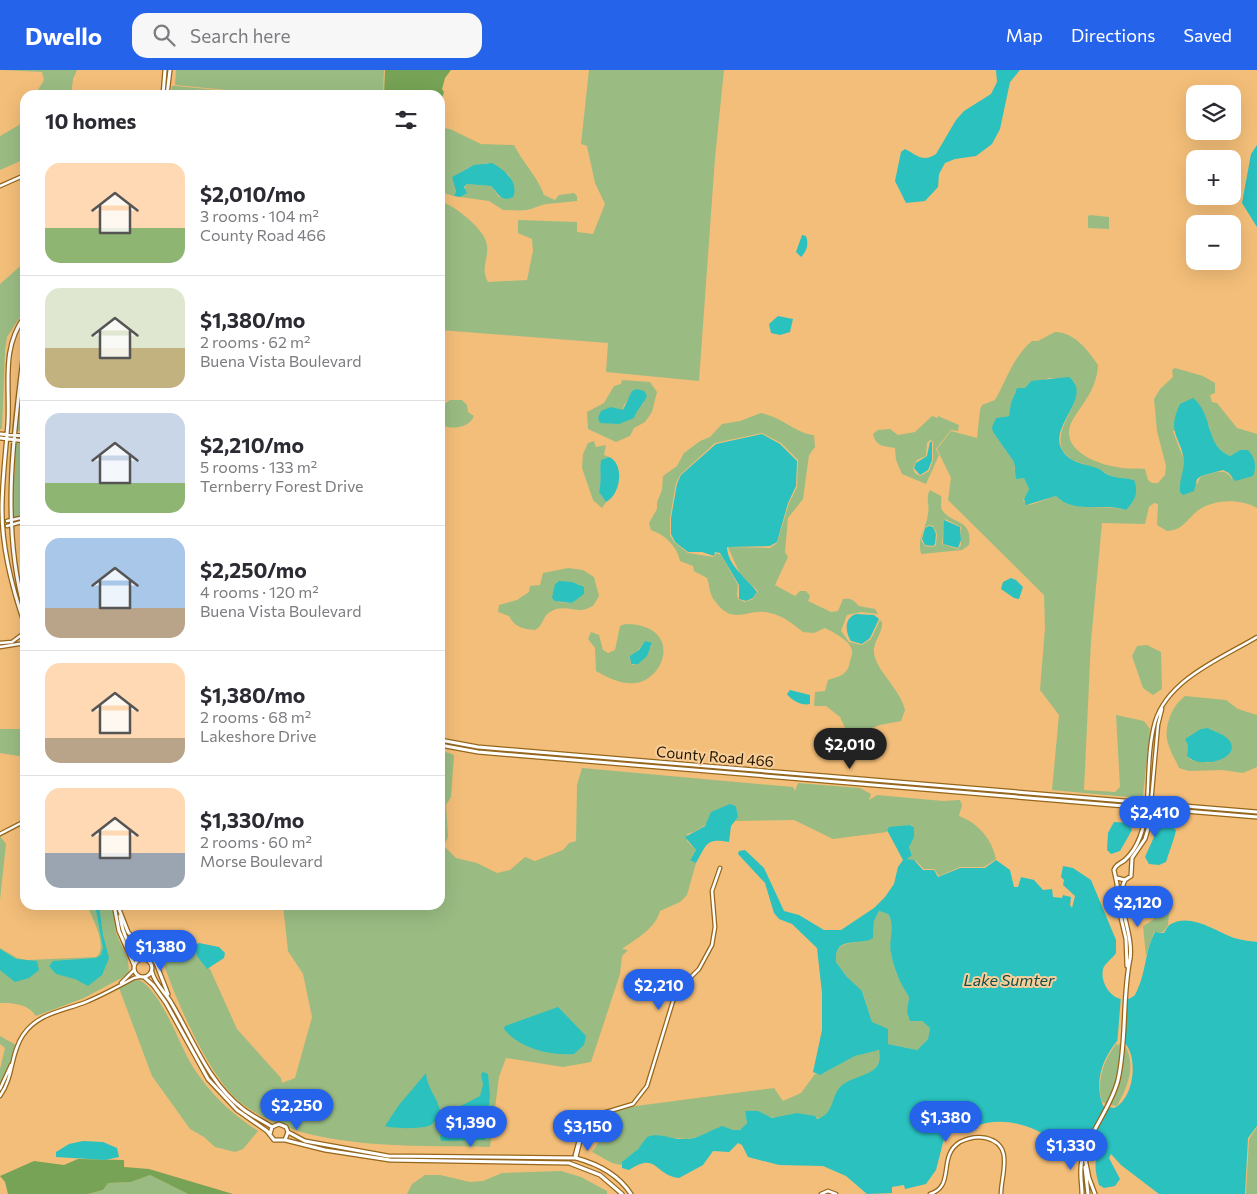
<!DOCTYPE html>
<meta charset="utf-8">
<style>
body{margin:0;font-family:Commissioner,sans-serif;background:#f7f7f7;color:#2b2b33;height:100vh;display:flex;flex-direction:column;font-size:19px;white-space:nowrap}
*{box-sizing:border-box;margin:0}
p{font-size:16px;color:#7c7c81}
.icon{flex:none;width:28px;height:28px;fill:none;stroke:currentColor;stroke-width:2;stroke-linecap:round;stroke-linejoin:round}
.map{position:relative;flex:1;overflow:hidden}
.drawer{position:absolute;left:20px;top:20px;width:425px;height:820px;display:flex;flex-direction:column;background:#fff;border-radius:15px;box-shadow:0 5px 20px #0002}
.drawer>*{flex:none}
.tools{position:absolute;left:1186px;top:15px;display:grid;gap:10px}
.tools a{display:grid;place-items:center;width:55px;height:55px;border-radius:10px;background:#fff;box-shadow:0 5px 20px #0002;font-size:25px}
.price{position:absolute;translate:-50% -42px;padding:0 11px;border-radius:18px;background:#2563eb;color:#fff;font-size:16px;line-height:32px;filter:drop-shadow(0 1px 2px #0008)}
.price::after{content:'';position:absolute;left:50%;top:30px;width:15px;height:11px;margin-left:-8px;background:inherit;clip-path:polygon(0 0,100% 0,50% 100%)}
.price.current{background:#222;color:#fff}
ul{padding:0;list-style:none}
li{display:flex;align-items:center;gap:15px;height:125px;padding:0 25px}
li+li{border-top:1px solid #e1e1e2}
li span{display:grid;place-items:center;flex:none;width:140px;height:100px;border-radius:15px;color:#555}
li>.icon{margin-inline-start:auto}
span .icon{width:60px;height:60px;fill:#fffc;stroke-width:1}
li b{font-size:21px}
h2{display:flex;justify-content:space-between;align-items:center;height:60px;padding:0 25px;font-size:21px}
header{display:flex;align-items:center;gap:30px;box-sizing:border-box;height:70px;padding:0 25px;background:#2563eb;color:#fff}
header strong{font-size:24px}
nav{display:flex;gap:28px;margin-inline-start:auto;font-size:18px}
.search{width:350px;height:45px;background:#f7f7f7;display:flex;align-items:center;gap:12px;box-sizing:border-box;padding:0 18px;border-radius:15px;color:#7c7c81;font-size:19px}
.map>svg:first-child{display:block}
.green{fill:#9abc83;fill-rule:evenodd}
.forest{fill:#76a355}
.water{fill:#2ac1bf;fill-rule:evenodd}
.pier{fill:#f3be79}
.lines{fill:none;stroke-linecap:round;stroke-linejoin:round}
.tertiary-casing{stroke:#95661b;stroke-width:5}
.secondary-casing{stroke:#95661b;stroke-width:5.5}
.tertiary{stroke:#fff;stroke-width:2.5}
.secondary{stroke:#fff;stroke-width:3}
.labels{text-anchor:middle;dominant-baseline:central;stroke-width:4;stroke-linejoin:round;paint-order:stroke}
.street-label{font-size:15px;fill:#241501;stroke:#f8ce98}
.water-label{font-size:16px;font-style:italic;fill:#104d4c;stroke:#f8ce98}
</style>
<header>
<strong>Dwello</strong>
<div class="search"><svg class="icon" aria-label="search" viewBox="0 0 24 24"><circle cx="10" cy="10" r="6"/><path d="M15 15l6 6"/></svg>Search here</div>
<nav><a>Map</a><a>Directions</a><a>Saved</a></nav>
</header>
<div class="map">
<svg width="1257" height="1124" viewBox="0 0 1257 1124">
<rect width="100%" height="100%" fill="#f3be79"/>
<path class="green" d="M2,0H77L73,9L71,25H35L44,10L42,2Z
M176,0H384L383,25H280L175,15Z
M589,0H724L715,88L699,311L606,302L608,273L440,260V131C454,135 485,159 487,175C489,189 480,198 488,212L527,210L533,181L532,169L518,163V150L577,152V162L593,164L605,134L595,113L587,76L581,74Z
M172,16H175L268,25H171Z
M25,44V89L0,100V66L19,55Z
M442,58L450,59L481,74L514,75C523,93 538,107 544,125L555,130L559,125L574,123L577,126V131C567,132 557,133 546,134C540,135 533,139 527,140C519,141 511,140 503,140L489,131L460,127L467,114L491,116L499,127L515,120L509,105L487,93L468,98L452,107L456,123L454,126L440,122V59Z
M1090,145L1109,147V159L1088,158V146Z
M25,192V239L7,267L5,280L2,359H0V214Z
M1055,262C1074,262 1088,280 1098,295C1097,316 1086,330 1075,346C1053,378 1096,395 1122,398C1130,399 1138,398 1145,399L1148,410L1152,413H1158L1165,405L1166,396L1157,361L1154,329L1160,319L1173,307L1172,300L1175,298L1203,306L1215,313V323L1210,325L1212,332L1217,333L1237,358L1257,364V438C1240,428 1211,429 1196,442C1185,452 1182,460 1167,461L1157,455L1158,434L1154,433L1149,437L1145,454L1102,453L1091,571L1084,720L1115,722L1120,717L1116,645L1144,651L1150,659L1143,726L1128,727L1052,720L1059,645L1040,620L1045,558L1044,525L948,430L951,408L937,379L951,361L977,368L980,340L982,335L995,330C1007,309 1013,287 1032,271H1038ZM1049,308L1074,311C1083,337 1054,353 1062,380L1072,390L1101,400L1110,406L1134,410L1126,440C1103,433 1074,444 1056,426L1030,435L1023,431L1029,419L1024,408L1014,399V392L993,362L996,348L1009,346L1015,321L1025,318L1031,311L1039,312ZM1209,355C1211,368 1218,381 1230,386L1240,380L1232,409C1225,396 1213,404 1201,406L1197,414C1186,397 1180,380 1173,361Z
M25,305V361H17L18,337Z
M622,310L650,312L657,322L652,342L645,352L634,358L630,366L616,372L588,359L587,342L604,333L614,316L621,314ZM630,327L644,333L637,339L623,340L624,335Z
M450,330H462L467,335L468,342L474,346C469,358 453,360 442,355L440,337Z
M761,343C782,347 797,364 814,365L815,377L809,385L803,429L788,448L785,482L788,487L775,515L795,526L800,521H806L810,526L808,531L831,542L838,541L843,529C852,528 853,530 859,536L875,539L878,544L861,542L847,545L841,561L849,572L862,575L871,569L880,550L882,552C883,563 873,572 874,582C875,600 900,618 905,640L901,651L880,655L855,664L846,660L840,647L826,636H814L815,622L825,621L828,610C840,606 848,605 850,591C850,589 852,587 852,584C855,573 833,562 825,558L814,563L803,562C791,553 786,547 770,543C747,537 734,558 714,530C709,523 710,516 707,508L694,501L693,496L680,491C677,476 665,465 651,460L649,453L657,439V432L662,420L663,406L677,396L684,383L700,371L710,367L722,354L740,351ZM762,363L781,373L798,390L797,417L789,433L777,473L770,478L728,477L740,504L758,521L753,529L745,532L738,529L737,524L738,515L721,485L716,483L714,487L688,483L674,472L670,465V448L676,413L681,404L715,373Z
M932,346L938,348V346L959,355L958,361L951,360L936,379L939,385L926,414L902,404L896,390L895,378C884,376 876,377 873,364L878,360L890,359L898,365L915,362ZM930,370L933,372V390L929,401L920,406L915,403L913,398L917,390L926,386L927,373Z
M594,371L596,377L606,375L604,385L609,387L601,390C599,402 602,410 599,422L606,432L602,438L593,430L582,398L583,384L588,373Z
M19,372H25V445L12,449L16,373Z
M930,420L941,426C942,431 940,436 942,440C952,455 973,448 969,475L962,480L921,484C917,465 926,460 928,444C930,435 925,429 930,420ZM945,449L961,457V475L958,479L942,474ZM929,455L933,456L937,464L936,475L933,477L925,476L921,470L924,458Z
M568,498L583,500L594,507L599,526L593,536C590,537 585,540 581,540C570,540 560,535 550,542C542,546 544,556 535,560C522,559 515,557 509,546L498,542L499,535L517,530L529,522L530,516L540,515L543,503ZM557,512L578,514L582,517L580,526L572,533L558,532L555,514Z
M625,554C682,554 667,608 636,613C621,615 607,607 596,601L595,578L588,569L591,562L599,565L603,580L608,583L615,580L620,556ZM645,571L652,576L633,595L631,594L630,592C634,583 640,579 645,571Z
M1147,575L1161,582L1162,619L1153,625L1143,618L1132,586L1137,576Z
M1185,626L1226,630L1238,639L1257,645V697L1243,703L1222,700L1189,701L1179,698C1176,690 1171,684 1169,676C1162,660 1171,636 1185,626ZM1208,658L1220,664L1209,693L1191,690L1187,686L1188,675Z
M0,659H25V687L0,683Z
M440,680L454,685L451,727L446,735L448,767L444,776L456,788L477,793L497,803L510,800L525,787L535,791L563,780L569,773L576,771L577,715L582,698L793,717L795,721L798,713L860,718L871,724L869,730L877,725L943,731L960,730L962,735L959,746C978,753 992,769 996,789L984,797H960L939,806L934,799H924L916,791L907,789L912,784L909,777L914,757L912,755L888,758L887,762L833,769L794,750L735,751L738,747L736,736L730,734C716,744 704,760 687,764V771L696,780L690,789L696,793L687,825L680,832L660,841C655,859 637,868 622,879L628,880L622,886L620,904L591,992L563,997L506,988L499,1007L490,1077C415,1075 303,1082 241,1033C209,1008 175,928 162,889L181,875L195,878L205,897L210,899L237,959L281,1008L282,1013L295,1008L312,947L303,904L288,881L283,835H440Z
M0,766L6,774L0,830Z
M1167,827L1170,830L1168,855L1163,862H1154L1146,886L1143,856L1153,850Z
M87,835H112L116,863L128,890L129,904L84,928L36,946C28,934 14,933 0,933V878L17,888L27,890L96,887C109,877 92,848 87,835Z
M879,841L888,844L892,852L891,884L896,903L909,927L908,937L911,951H922L930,958L928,969L917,980L888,974C888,952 885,963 872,952L863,923L847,907L836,892C834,866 860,876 873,868L874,851Z
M140,910C164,926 178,973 193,997C210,1024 232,1044 258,1061L243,1079L235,1082L215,1077L204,1067L190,1059L152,1006L119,918L131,911Z
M0,966L16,975L7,1003L0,1016V999L5,978L0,974Z
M1117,973H1121C1119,996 1117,1014 1107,1034L1102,1032C1096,1010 1104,989 1117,973Z
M1124,974C1137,995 1128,1016 1117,1036L1109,1035L1118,1013Z
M876,980L880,981C879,1011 857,1002 839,1019C832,1025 833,1050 818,1048C811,1048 803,1042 793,1044C785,1045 779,1049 770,1047C760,1045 759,1041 745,1041L747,1053L742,1059L735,1061L719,1057L702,1066L686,1069L651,1066L621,1095L612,1093L592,1082L609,1057L613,1042L636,1036L774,1018L783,1031L801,1023L815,1004L824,1003L855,986Z
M1257,1057V1124H1246L1249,1069Z
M561,1101L581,1107L607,1121V1124H407L412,1114L425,1105H440L470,1112L483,1111L502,1103Z
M150,1105L188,1124H88L103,1120L108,1113L131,1112Z"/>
<path class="forest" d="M385,0H451L445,8L442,19L444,22L440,35V25H384Z
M78,1089L124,1090V1097L149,1099L233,1124H188L150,1105L131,1112L108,1113L103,1120L88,1124H8L5,1112L0,1106L34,1091L64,1095Z"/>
<path class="water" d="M996,0H1020L1010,12L1000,59L992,74L976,86L955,89L945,93L939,104L938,117L925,131L906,133L895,111L901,82L905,79C917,85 923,93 936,84L956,50L964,41L991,24L997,12Z
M1257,75V157L1242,133L1251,84Z
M492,93C503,99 520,112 513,127C501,133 498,123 491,116L467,114L464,117L467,123L460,127L454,126L456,122L452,107L474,95Z
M802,165L806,166C809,174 807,181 801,187L796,182Z
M778,246L793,249L790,262L780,265L771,263L769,254Z
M1069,307C1096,328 1041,360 1066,385C1075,395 1090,394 1101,400C1104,402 1107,405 1111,406C1118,408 1126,408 1134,410C1139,423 1135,430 1126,440C1102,432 1075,445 1056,426L1026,435L1024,429L1029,419L1024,408L1016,409L1014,392L993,362L992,357L996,348L1009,346L1011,333L1017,318H1025L1031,311Z
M637,319L644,321L647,326C643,335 637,339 634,348L619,354L600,353L598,348L601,341L611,337L623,340L632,321Z
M1193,328C1213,343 1205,376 1230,386L1240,380H1248C1255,388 1257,395 1253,406L1235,411L1229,403L1223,400L1201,406L1197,409L1194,421L1183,425L1180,422C1179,411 1184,401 1184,391C1181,366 1166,364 1180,334Z
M762,364L780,374L797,391L796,416L788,433L777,472L770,476L727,477C728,497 747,508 757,522L753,528L746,531L739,529V515L720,483L715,482L714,486L702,482H688L675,472L671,464V448L677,414L681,405L716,374Z
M930,372H932V390L928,400L920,405L914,398L916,393L927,386Z
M609,387C624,393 622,423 606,432L599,422C602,410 599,402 601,390Z
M944,450L960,457L961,470L958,478L943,474Z
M929,456L933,457L936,464L935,474L933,476L925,475L922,469L925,458Z
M1011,508L1016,510L1023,517L1019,529L1014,528L1001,519L1003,512Z
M559,511L572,512L584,517V524L572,533L555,531L552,528L555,514Z
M856,544L874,545L879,549L870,568L862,574L851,571C845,562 844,548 856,544Z
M645,571L652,573L647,586L638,594H631L630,586L639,580Z
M790,620L810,625V634C803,636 792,631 787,624Z
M1208,658C1215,662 1224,664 1229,670C1243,689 1200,700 1187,686L1188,675L1185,669L1201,659Z
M730,734L736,736L738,747L731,756L729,772C706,768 707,774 696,793L690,790L696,780L685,767L705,756L711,742Z
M1114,752L1129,753L1132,760L1120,781L1111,784L1107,780L1108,763Z
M910,755L914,757V767L909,777L912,785L907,789L914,790L923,800H934L938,807L960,798H985L996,790L1010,800L1014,817H1018L1021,807L1034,810L1043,820L1052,819L1053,827L1062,828L1063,825L1071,827L1070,835L1072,838L1075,826L1063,815L1064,810L1061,807L1063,796L1073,798L1091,810L1116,870V883C1112,889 1105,893 1103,899C1099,917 1119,939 1135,925C1147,902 1144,883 1155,862L1164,863C1166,860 1168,855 1171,854C1191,843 1215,861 1234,868C1241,870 1249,871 1257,872V1056L1248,1068L1245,1124H1159L1121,1095L1111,1084L1109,1088L1120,1109L1115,1116L1104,1118L1099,1115C1095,1101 1092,1087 1104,1077L1095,1065L1085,1064C1079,1067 1071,1075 1065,1076C1058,1077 1050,1069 1045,1065C1025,1052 995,1047 974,1057L959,1051L947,1057L936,1100L926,1114L905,1119L904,1115L892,1117V1123L867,1124L846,1106L823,1096L779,1095L748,1087L742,1075L738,1073L729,1082L713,1081L703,1095L679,1108C654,1105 657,1081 629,1100L622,1098V1092L638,1079L647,1067C659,1062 670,1069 682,1069C698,1070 708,1061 722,1056L733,1060H740L747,1053L745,1041H758L772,1048L797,1043L815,1046L817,1049C835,1044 830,1027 841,1016C856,1003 884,1007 879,980L855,986L820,1005L813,1002L822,960V923L817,878L792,854L779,849L774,843L765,813L738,784L739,781L745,780L764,798L784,841L799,845L824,860H841L874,838L885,827L894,814L898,797L903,790L887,760L889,757ZM879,841L888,844C896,856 888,870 891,883C894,900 900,913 909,927L907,942L910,951H922L930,958L928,969L917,980L888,974V959L872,952L862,921L847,907L836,892C834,864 860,877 873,868L874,851ZM1117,971L1124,972C1139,987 1134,1029 1114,1038L1103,1036C1094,1011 1102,990 1117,971Z
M1162,755L1171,756L1176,760C1175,767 1168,785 1166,792L1159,795L1149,794L1145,787L1158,758Z
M95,835H99L103,865L109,888L102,905L88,916L75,909L56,904L49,896L53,891L96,888L101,885L103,878Z
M199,873L219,877L225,883L224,888L207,899L197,886L195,875Z
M0,879L16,889L37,891L39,900L29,908L15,912L0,900Z
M558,937L586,966L584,975L574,984C550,986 519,978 504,959L505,956Z
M483,1002L488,1004L490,1026L485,1070L441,1071L440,1067L455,1039L480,1026L483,1015L481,1004Z
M426,1003C427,1019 437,1026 440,1041C438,1046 435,1052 431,1055C424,1059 393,1059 385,1056L399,1035Z
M83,1071L103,1072L117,1078L119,1087L105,1090L56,1087V1082L69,1074Z"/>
<path class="pier" d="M1121,926L1127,927L1124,975L1120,973L1117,976Z"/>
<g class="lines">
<g class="tertiary-casing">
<path id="tertiary" d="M0,116L25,105
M7,451L25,447
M7,456L25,451
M0,573L12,572L24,563
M0,577L25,573
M1147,733C1149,707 1148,677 1155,652C1168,609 1222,588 1257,567
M1151,733L1158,655L1162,639
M0,764L25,751
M121,913L134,900
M0,1019L11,995
M0,1026C14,1007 10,984 23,965C38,943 63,941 86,932C103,925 119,916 134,908L139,907
M576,1088L575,1085L579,1070L590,1052L603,1043L633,1034L647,1016L673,931L681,917L699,899L712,875L715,857L712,821L720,798
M576,1088L581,1068
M821,1124L828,1121L836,1124
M930,1124C956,1116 937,1086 960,1072C968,1068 977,1066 986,1068C1015,1075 1001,1104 1001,1124"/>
</g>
<g class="secondary-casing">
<path id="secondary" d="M163,25L165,0
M167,25L170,0
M25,246C1,278 10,314 8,352C6,381 2,410 2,440C2,479 12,518 25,555
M25,272C14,362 0,454 25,542
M0,364L25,366
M0,368L25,371
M25,562V570
M440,670L478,677L1257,742
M440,675L478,682L1257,747
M1117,808L1125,810L1131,806L1132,788L1145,769L1148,759L1151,736
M114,835L119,861L134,895
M119,839L128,862L156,893L168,924
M120,846C122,861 130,884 145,889
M134 898a9 9 0 1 1 18 0a9 9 0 1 1-18 0Z
M1127,896L1126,869L1118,835L1117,814L1114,800C1116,794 1120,794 1125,790C1140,776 1145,755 1146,736
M152,902C154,913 167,924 172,934C194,971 208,1012 243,1039C252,1046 263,1051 272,1057
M145,908L153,915L166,933L208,1009L237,1040L267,1061L274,1070H285L288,1062L286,1057L279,1054L272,1057L270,1064
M288,1062L305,1071L388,1086L576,1088C598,1094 618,1104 631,1124
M285,1070L325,1080L390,1090L569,1093L600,1105L622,1124
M1084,1083L1089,1108L1095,1124
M1085,1097L1088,1124
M1082,1124C1082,1113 1079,1101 1082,1090C1089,1062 1111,1038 1118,1010C1127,971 1122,928 1130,889C1134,862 1114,832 1125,810"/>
</g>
<use href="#tertiary" class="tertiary"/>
<use href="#secondary" class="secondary"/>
</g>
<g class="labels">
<g class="street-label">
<text transform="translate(715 686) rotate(5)">County Road 466</text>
</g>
<g class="water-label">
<text x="1009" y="909">Lake Sumter</text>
</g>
</g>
</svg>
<div class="tools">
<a><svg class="icon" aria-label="layers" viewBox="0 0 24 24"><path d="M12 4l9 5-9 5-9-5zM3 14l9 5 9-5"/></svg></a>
<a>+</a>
<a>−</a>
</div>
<b class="price current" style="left:850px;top:700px">$2,010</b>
<b class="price" style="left:1155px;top:768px">$2,410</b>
<b class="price" style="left:1138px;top:858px">$2,120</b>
<b class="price" style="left:161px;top:902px">$1,380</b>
<b class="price" style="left:659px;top:941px">$2,210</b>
<b class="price" style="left:297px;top:1061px">$2,250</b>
<b class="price" style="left:946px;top:1073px">$1,380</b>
<b class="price" style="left:471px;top:1078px">$1,390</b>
<b class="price" style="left:588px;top:1082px">$3,150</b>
<b class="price" style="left:1071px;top:1101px">$1,330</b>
<section class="drawer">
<h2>10 homes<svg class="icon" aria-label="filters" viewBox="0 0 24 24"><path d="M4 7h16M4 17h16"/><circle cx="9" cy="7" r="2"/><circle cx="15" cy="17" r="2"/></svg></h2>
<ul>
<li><span style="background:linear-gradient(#ffd9b3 65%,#8fb573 0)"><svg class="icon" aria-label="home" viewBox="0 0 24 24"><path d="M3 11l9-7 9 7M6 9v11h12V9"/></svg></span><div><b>$2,010/mo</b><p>3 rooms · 104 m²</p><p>County Road 466</p></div></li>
<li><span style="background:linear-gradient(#dfe7d0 60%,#c2b280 0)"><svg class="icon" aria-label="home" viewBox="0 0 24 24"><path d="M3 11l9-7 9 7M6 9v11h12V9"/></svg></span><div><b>$1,380/mo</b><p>2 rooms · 62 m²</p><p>Buena Vista Boulevard</p></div></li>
<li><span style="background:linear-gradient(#c9d6e8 70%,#8fb573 0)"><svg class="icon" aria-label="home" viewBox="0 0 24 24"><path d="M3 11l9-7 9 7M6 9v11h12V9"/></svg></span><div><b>$2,210/mo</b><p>5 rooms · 133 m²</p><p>Ternberry Forest Drive</p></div></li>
<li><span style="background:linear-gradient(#a9c7e8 70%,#b9a48a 0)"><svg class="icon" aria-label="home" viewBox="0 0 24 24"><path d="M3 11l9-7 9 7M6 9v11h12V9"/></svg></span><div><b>$2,250/mo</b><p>4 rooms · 120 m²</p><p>Buena Vista Boulevard</p></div></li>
<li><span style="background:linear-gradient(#ffd9b3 75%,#b9a48a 0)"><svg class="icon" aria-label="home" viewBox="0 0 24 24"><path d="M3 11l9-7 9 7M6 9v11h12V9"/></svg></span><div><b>$1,380/mo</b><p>2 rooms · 68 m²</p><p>Lakeshore Drive</p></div></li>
<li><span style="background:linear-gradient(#ffd9b3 65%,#9aa5b1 0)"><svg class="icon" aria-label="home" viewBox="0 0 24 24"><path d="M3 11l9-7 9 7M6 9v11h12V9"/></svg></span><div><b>$1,330/mo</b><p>2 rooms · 60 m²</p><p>Morse Boulevard</p></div></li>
</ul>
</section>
</div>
